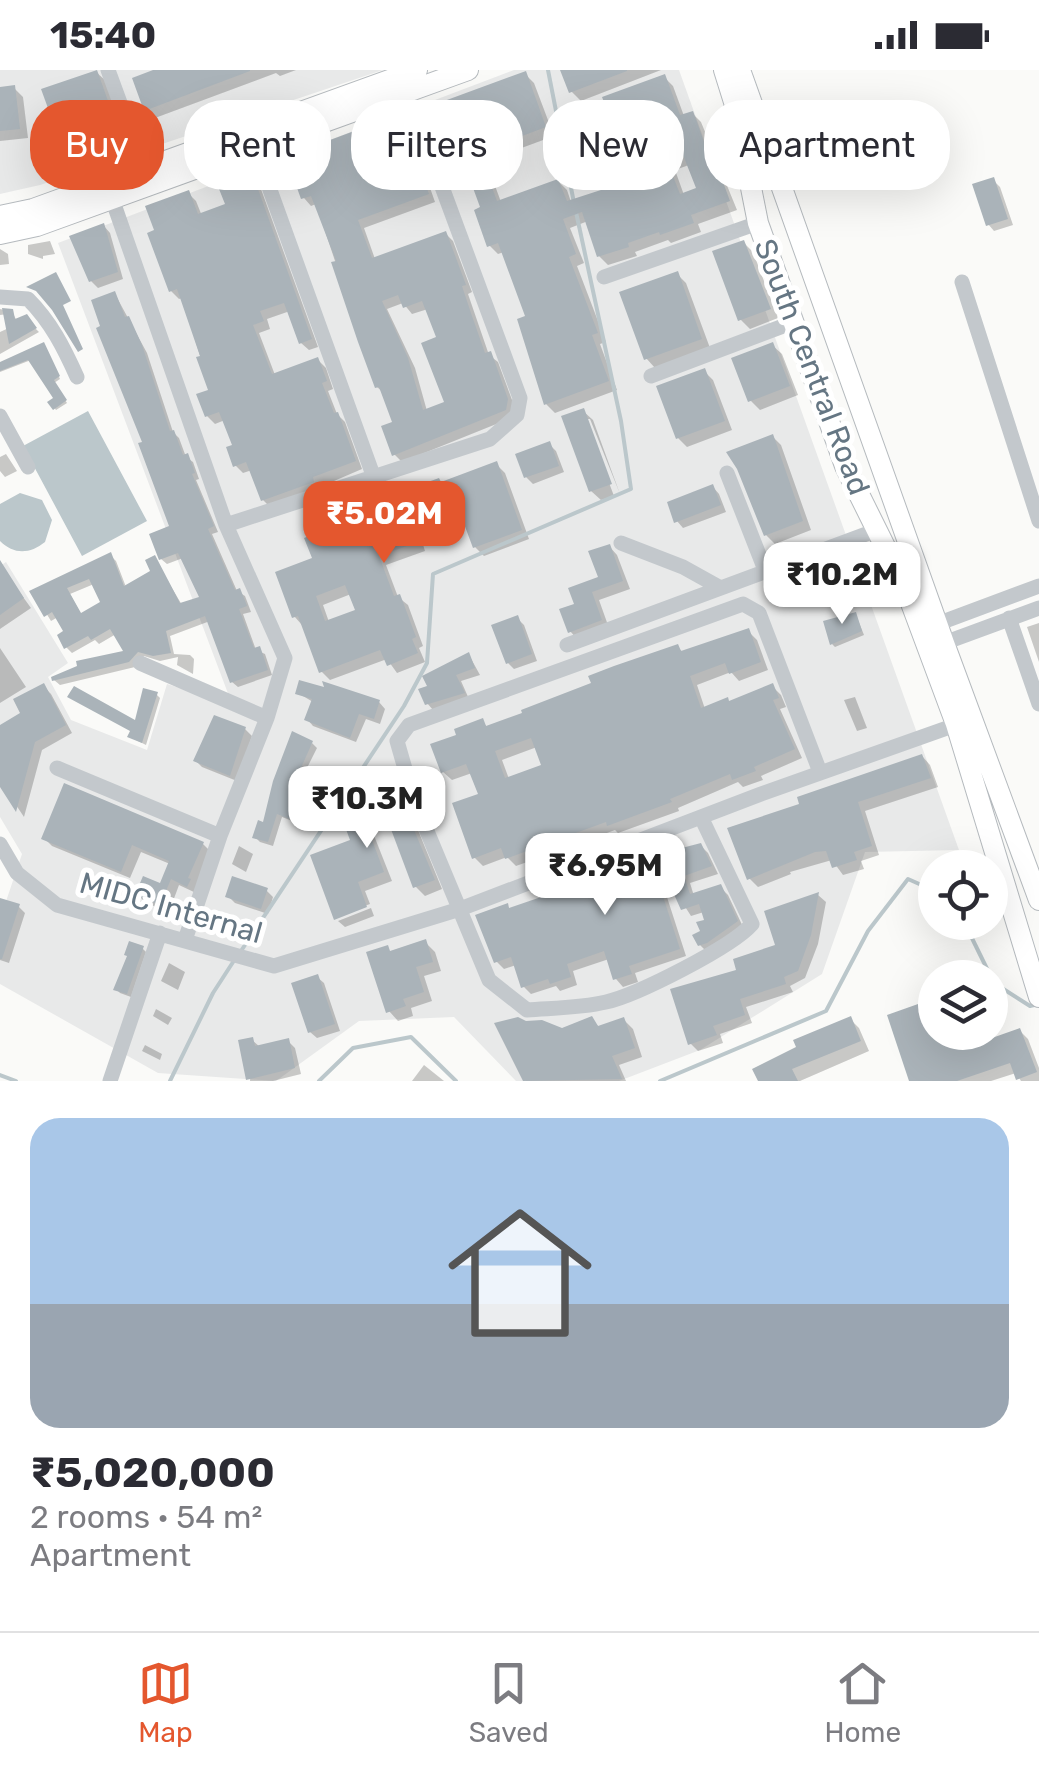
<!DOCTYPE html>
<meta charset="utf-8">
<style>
body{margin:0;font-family:Rubik,sans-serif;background:#f2f2f3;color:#2b2b33;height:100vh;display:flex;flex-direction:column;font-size:38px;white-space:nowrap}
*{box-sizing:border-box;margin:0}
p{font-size:32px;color:#7c7c81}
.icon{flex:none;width:55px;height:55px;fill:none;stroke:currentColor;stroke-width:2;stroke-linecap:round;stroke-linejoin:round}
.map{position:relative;height:1011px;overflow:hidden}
.details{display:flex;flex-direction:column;background:#fff;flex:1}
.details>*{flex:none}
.hud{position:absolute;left:30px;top:30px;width:980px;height:90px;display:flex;gap:20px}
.buttons{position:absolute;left:918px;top:780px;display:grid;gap:20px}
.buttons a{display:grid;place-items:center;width:90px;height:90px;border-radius:50%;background:#fff;box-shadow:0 10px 40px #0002;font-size:50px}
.price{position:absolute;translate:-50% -85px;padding:0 22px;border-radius:20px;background:#fff;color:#222;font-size:32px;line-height:65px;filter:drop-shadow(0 2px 5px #0008)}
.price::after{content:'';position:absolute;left:50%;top:60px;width:30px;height:22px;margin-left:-15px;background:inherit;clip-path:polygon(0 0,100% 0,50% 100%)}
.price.on{background:#e4572e;color:#fff}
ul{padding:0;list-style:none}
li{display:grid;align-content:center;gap:20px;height:530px;padding:0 30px}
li+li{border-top:2px solid #e1e1e2}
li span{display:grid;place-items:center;height:310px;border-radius:30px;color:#555}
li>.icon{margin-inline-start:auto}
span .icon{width:180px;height:180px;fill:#fffc;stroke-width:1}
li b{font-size:42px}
.pill{padding:0 35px;border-radius:40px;background:#fff;box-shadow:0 10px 40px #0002;font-size:35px;line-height:90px}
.pill.on{background:#e4572e;color:#fff}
.status{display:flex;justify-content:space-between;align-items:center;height:70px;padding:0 50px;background:#fff;direction:ltr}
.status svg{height:28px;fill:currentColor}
.tab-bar{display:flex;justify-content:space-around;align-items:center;height:140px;border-top:2px solid #e1e1e2;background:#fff;font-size:28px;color:#7c7c81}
.tab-bar a{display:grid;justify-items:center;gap:5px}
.tab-bar .on{color:#e4572e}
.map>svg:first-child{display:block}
.built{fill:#e8e9e9}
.water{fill:#bbc7cb}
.shadow{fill:#0003;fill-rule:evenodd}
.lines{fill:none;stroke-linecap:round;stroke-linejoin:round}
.stream{stroke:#bbc7cb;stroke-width:4}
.building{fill:#aab3b9;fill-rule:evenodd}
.major-casing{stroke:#b5babe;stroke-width:22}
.minor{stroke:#c3c8cc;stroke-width:15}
.major{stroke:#fff;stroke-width:20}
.labels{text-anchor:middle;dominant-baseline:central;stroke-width:10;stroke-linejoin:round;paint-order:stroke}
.street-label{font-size:30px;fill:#657683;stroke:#fff}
</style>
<div class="status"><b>15:40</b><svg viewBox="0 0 49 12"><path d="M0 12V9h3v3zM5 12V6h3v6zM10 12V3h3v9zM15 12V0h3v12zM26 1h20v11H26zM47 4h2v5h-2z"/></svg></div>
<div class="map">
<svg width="1039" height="1011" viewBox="0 0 1039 1011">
<rect width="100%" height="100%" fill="#fafaf8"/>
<path class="built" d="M0,0H383L40,115L0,124Z
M514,0H679L959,780L865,782L822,904L700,980L619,1011H516L454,947L359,951L276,1011L158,1003L0,914V849L22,784L0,747V496L6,492L68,593L48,607L71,650L147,680L167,614L232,634L58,173Z"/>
<path class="water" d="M88,341L147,451L82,486L23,376Z
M20,423L42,430L52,450L45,472C30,484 14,485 0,471V434Z"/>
<path class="shadow" d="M160,0H296L280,6L276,3L155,48L146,39Z
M563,0H661L581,31L571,21Z
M96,2L106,11L131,83L80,101L71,92Z
M525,4L534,13L554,66L486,91L501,132L558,111L567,120L571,132L608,120L620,68L664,7L673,16L684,46L692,43L701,52L737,140L698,154L701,162L671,173L668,170L635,182L637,186L608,195L599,186L588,151L570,158L584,193L577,196L606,272L600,274L617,320L555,343L546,334L528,247L504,182L498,184L489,175L483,139L468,99L458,89ZM689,95L699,120L684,125L675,100Z
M14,18L23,27L28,68L0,71V19Z
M389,51L396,59L417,106L420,104L428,112L435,132L364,158L375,189L446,164L453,171L472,222L468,224L479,256L489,285L498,292L515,338L514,347L402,392L394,384L395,354L385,324L377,317L316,134L311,136L304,128ZM403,233L412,244L428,239L439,269L447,333L427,341L415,298L387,239Z
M249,100L257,108L318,277L309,280L301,273L290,241L267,249L270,259L259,263L275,305L318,290L326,298L333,319L328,321L337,344L345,352L362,399L271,438L263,430L252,400L243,403L235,395V377L225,350L215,354L207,346L211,321L182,228L179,229L171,221L188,123L196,131L202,146L228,136Z
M993,110L1000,117L1013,155L994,161L988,154Z
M104,156L110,163L123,209L98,218L91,211Z
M50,171L55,184L43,186V189L28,184V175Z
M744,173L753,182L778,248L750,259L741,250Z
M0,179L8,184L9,194L0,195Z
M677,204L686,213L710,278L655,298L646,288Z
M115,224L147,283L173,362L179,368L186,387L193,392L199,409L196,410L218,462L212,464L237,521L245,526L251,542L243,544L256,580L265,584L272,605L238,617L232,612L210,551L170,566L174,584L190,585L194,589L193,604L177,595L178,587L160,591L144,586L135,597L60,615L54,610L126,583L116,564L99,574L95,570L72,583L66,577V562L58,547L51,551L33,522L110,485L116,491L126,517L153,502L154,488L182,535L202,528L183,488L167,494L161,489L172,457L145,373ZM94,514L103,533L82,546L70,524Z
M0,239L12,242L17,251L25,248L39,262L0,284V262L13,256L8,244L0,245Z
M772,275L782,284L798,325L760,340L751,331Z
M45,277L60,309L54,313L67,333L56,340L51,333L56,329L31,290L0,302V295Z
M704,301L713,310L732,360L687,377L678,368Z
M583,341L593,350L620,424L590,349H585L614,426L601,430L591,421Z
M772,366L781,375L811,460L775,474L766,465Z
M549,374L556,381L564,402L533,414L526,407Z
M6,384L17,401L5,407L0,401V387Z
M496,394L505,403L529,469L484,486L475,477L466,452L421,468L425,481L386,495L398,527L408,535L423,576L419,578L425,592L397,603L387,589L330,610L321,601L302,555L294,546L315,490L442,414ZM351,524L358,542L329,552L323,535Z
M713,417L719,424L726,442L683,458L677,451Z
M609,476L617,485L630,519L599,530L609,558L578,570L570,561L577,535L602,508Z
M838,490L842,494L865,491L871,502L842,509L847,525L820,535L817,531L833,517Z
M5,502L31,538L0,559V505Z
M856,545L864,565L835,577L832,574Z
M517,548L524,555L537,591L514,599L508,593Z
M1039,553V592L1027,557Z
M748,561L757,570L768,600L739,611L731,602L697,615L705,639L730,633L772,616L781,625L786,637L780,639L802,688L761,706L763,710L743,717L738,712L678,738L679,741L618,763L615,760L577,774L579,778L547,790L544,786L516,796L507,787L483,796L474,787L481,726L472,703L452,710L443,702L459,666L482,651L488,658L677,577L684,583ZM537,677L544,696L509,709L502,690Z
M0,578L26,617L0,633Z
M469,585L480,605L461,611L469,629L433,640L427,633Z
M43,616L51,624L72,663L42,680L24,747L0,711V658L23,643Z
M298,623L379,632L385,639L380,654L366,649L356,672L313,656L307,649L313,632Z
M156,624L160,628L146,675L130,667Z
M855,627L867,658L857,661L844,630Z
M245,659L252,666L237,711L202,697L196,691Z
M312,673L317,678L304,704L332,718L326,733L316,729L305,756L282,747L273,776L260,772L255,767Z
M922,686L930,695L938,717L865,741L879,785L861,791L864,799L843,805L832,790L790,802L791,804L758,817L749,808L802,735Z
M385,712L394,721L405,752L409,751L418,760L442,819L425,826L416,817L393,755L373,763L392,811L365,821L370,834L337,846V849L336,848L353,772L359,733Z
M44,768L203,774L211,782L196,823L179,815L169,842L146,833L138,825L162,816L170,794L141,782L130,808L52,776Z
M700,775L708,783L718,804L690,813L694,826L720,817L728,825L744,859L707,882L700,875L707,851L704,842L691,846L675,821L666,824L686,886L635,903L638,912L623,917L616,909L609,889L573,901L577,915L560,921L556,916L531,924L524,917L516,895L504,899L496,891L507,836L511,840L649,789Z
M239,776L253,784L246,802L232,794Z
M266,820L273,827L268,844L235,833L228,826Z
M818,825L826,832L818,874L805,908L790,916L793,922L746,937L752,953L720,964L723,973L698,981L690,973L740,902L778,877Z
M0,830L19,837L25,843L9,893L0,890Z
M371,838L374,846L345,857L338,851Z
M425,872L435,882L441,901L424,906L432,931L411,938L413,946L398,951L389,941Z
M142,878L146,882L131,927L120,923L116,919Z
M169,893L185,902L178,920L161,911Z
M317,907L324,913L340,961L317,968L310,962Z
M935,931V962H990V960L994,970L1019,960L1028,969L1039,998V1011H1021L1016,1003L991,1011H912Z
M156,939L172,948L168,955L153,946Z
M591,949L600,958L624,950L633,959L642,987L619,995L626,1011H526L498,954L562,961Z
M850,949L859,958L869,981L800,1011H761Z
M252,970L260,977L288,971L295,978L301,1004L273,1011H250Z
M145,975L162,984L160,990L142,981Z
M424,995L444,1011H412Z"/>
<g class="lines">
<path class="stream" d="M548,0L574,133
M964,852L994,913L1030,936L1039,934
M241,881L404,636L427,593L433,504L631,419L621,351L576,142
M0,1005L16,1011
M170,1011L213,923L235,889
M319,1011L353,978L411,967L456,1011
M660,1011L826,941L868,861L908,809L935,821"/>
</g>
<path class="building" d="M97,0L123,73L68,93L41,19Z
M153,0H250V1L144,41L132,8Z
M560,0H627V1L569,23Z
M526,1L546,57L479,82L497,131L558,109L567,131L604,119L590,76L617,67L602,27L665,4L680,45L693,41L709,86L713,85L730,131L691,145L694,153L660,165L659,162L628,173L629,177L597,187L582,142L563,149L576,184L569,187L598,263L592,265L609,311L544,335L517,249L525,246L498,173L487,177L474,140L480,137L462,88L456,90L436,34ZM683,85L696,118L680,124L667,91Z
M15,15L20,59L0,61V17Z
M389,48L414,104L421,102L429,124L358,150L372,188L446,161L466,215L462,216L472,246L485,283L491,281L508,329L506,340L392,386L381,356L392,352L379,317L375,318L358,272L331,192L336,191L311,126L301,129L292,104L304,99L298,82ZM398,225L403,238L422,231L436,267L421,273L444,332L423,340L408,288L382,231Z
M250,97L312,269L299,274L284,233L260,241L264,251L253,255L272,304L318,287L327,311L322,313L334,343L338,342L356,391L313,407L314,412L261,431L246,392L233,397L226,377L232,375L219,342L205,347L196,324L208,320L196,287L200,286L177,219L169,222L147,163L154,160L145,136L189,120L198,144L225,134L215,109Z
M994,107L1008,149L986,156L972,114Z
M104,153L118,202L89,212L69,166Z
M744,170L771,239L738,251L712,181Z
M678,201L702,269L644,290L619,222Z
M56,202L71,231L63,235L83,279L78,282L52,240L36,221L26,217Z
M115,221L125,247L129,246L142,275L170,361L174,360L183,385L188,383L195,403L192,404L214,456L208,459L235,520L240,518L247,536L239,539L254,578L260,576L268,600L230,613L205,546L166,561L171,583L153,586L138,582L129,592L52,611L51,607L77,596L76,591L123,581L110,559L91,570L88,566L64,579L57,565L63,561L52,542L44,547L29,521L111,482L124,516L150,501L145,490L155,485L180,533L199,527L178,483L159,490L149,464L169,456L138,373L142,372L96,258L100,256L91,230ZM89,509L100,532L81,543L67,518Z
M2,238L13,239L15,249L27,244L37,258L9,274Z
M44,272L60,306L54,310L67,330L53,340L47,332L53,328L28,290L0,301V292Z
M773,272L790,316L748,332L731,288Z
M705,298L725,351L676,369L656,316Z
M584,338L612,414L589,422L561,346Z
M773,364L803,451L764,466L737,399L726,382Z
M550,371L559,396L524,408L515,384Z
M497,391L522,460L473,478L460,443L414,460L418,472L379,486L394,526L400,524L416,567L412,569L418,583L387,596L380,580L319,603L298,546L292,548L275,502L312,488L304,468L325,460L324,457L370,440L369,437L415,420L414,417L439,408L441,412ZM345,515L355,540L325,551L316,526Z
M713,414L721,435L674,453L667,432Z
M610,474L623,511L592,522L602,550L568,563L559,539L574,534L568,518L598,507L588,481Z
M839,487L841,494L866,489L868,499L839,506L845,521L814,533L811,522L830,515L822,493Z
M0,490L24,528L0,545Z
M856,542L862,561L830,575L823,551Z
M518,545L532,584L506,594L491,555Z
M749,558L761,592L729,604L725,593L690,606L701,638L728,627L729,631L773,613L779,628L773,630L795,679L754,697L756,701L732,710L730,704L670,729L672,732L607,756L606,752L570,765L572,769L536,782L535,778L505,789L501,778L472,789L452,733L478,724L466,694L441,703L430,674L456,665L454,659L483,648L486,656L522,643L521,640L591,613L588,606L614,596L678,574L681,581ZM531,668L541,695L505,708L495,681Z
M469,582L475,598L456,605L465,623L425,635L418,619L427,616L422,606Z
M299,610L324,617L322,611L380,630L374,649L359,644L350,668L304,650L312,629L295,624Z
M44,613L66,655L35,672L16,742L0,717V655L20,643L13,629Z
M74,616L135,650L143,618L158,622L142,673L127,667L130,661L67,627Z
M214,645L246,657L230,706L193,691Z
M292,661L313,671L300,700L328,710L321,729L311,726L300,753L277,744L268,772L252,768L258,750L263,752L273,711Z
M922,684L931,708L858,732L872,776L854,782L857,790L832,798L826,781L815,782L747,810L727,758L799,734L797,727Z
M385,709L401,751L409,748L435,810L413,818L386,746L366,754L384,802L358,812L367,837L334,850L310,785L350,770L338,738L356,732L352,721Z
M64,713L204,772L188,808L191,809L187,817L171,809L160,835L135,825L143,806L160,813L169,791L132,775L121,802L41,769Z
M701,773L712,796L684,806L690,824L721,814L738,851L707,873L698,876L692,865L700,861L696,852L704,850L699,834L681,840L669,813L660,817L680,879L629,896L632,904L613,910L604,881L567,894L571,907L550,914L548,909L521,918L511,887L494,893L475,845L508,833L509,838L547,825L545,819L645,782L647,787Z
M232,806L268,818L261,839L225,827Z
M819,822L811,865L798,901L784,907L786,914L740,929L745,945L713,956L717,965L688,975L670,919L736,900L733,889L775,875L764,841Z
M0,828L20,834L2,889H0Z
M426,869L433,892L416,897L424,922L403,929L406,936L386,943L366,882L388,875L390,881Z
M129,871L144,876L127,924L113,920L127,886L124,885Z
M318,904L335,954L308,963L291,913Z
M935,928V962H986L989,969L1020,958L1037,1002L1016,1010L1010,993L957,1011H909L887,945Z
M592,946L598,956L624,947L635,978L612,986L622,1009L523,1011L494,953L518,947L526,951L542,950L562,958Z
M851,946L861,971L792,999L798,1011H758L752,999L796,977L793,970Z
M253,967L255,976L289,968L295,998L246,1010L238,970Z"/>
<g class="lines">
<g class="major-casing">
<path id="major" d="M724,0L734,32L758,153L845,396L905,517L956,654L1039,927
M740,0L944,573L1039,830
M0,146L33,139L417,0
M0,164L37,156L468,0"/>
</g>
<path class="minor" d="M108,0L144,98
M252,70L373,405
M109,120L226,455L285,588L267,648L220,766L185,870
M604,207L758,153
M962,212L1039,451
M0,227L28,229C51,252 64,278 77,307
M651,306L794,252
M0,346L28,397
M727,403L765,500
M226,455L490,369L517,345L520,328L404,14
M621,473L683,497L719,517
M1009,548L1039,634
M937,554L1039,516
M944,573L1039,538
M567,575L877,460
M140,593L267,648
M57,698L220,766
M701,747L752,854C732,877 637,925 606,932C581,938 553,938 527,940L489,910L414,730L397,671L409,655L743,534L759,543L820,702
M0,774L17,803L57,835L274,896L460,839L761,724L964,652
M110,1011L160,863"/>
<use href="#major" class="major"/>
</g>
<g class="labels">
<g class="street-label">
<text transform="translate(812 297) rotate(69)">South Central Road</text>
<text transform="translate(171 838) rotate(16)">MIDC Internal</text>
</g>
</g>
</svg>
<div class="buttons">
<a><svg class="icon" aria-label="locate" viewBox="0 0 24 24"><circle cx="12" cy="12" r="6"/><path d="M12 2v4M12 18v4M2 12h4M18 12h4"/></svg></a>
<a><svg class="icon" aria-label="layers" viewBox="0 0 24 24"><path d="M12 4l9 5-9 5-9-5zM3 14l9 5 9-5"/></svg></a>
</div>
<b class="price on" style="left:384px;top:496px">₹5.02M</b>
<b class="price" style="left:842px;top:557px">₹10.2M</b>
<b class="price" style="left:367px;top:781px">₹10.3M</b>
<b class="price" style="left:605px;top:848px">₹6.95M</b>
<div class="hud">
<a class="pill on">Buy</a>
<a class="pill">Rent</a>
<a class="pill">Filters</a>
<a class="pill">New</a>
<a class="pill">Apartment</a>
</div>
</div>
<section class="details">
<ul>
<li><span style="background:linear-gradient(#a9c7e8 60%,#9aa5b1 0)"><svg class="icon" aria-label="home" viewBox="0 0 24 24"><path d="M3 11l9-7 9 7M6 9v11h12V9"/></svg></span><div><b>₹5,020,000</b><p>2 rooms · 54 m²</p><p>Apartment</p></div></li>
</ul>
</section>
<nav class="tab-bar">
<a class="on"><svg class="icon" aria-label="map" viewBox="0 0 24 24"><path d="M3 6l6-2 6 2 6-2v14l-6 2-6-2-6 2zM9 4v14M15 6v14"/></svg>Map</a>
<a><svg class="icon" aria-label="saved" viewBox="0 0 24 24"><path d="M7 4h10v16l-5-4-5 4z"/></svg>Saved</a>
<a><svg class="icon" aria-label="home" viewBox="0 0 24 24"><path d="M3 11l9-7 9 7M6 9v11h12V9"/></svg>Home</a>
</nav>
